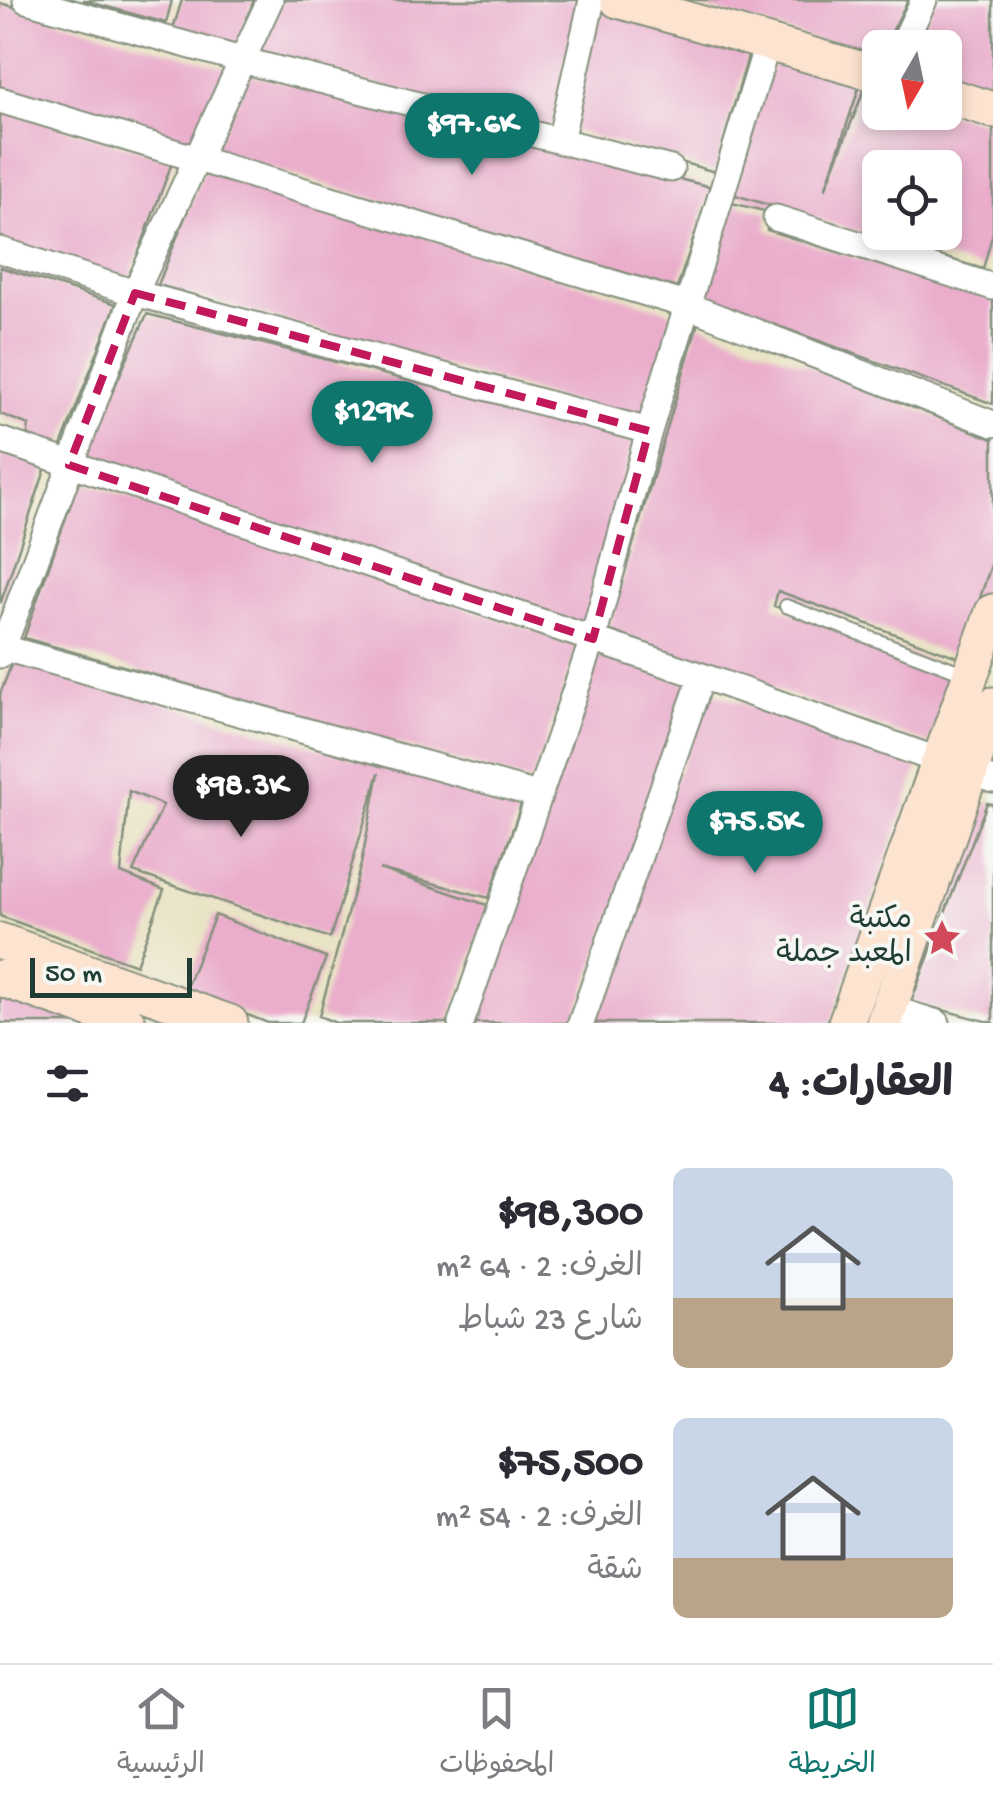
<!DOCTYPE html>
<html lang="ar">
<meta charset="utf-8">
<style>
body{margin:0;font-family:"Gochi Hand","Playpen Sans Arabic",sans-serif;background:#f7f7f7;color:#2b2b33;direction:rtl;height:100vh;display:flex;flex-direction:column;font-size:38px;white-space:nowrap}
*{box-sizing:border-box;margin:0}
p{font-size:32px;color:#7c7c81}
.icon{flex:none;width:55px;height:55px;fill:none;stroke:currentColor;stroke-width:2;stroke-linecap:round;stroke-linejoin:round}
.map{position:relative;height:1023px;overflow:hidden;direction:ltr}
.side{display:flex;flex-direction:column;background:#fff;flex:1}
.side>*{flex:none}
.needle{width:65px;rotate:189deg}
.controls{position:absolute;left:862px;top:30px;display:grid;gap:20px}
.controls a{display:grid;place-items:center;width:100px;height:100px;border-radius:15px;background:#fff;box-shadow:0 5px 15px #0003;font-size:50px}
.scale{position:absolute;left:30px;bottom:25px;width:162px;box-sizing:border-box;padding-left:10px;border:5px solid #1f3d34;border-top:0;font-size:28px;line-height:35px;white-space:nowrap;color:#1f3d34;-webkit-text-stroke:8px #f6f6f2;paint-order:stroke}
.price{position:absolute;translate:-50% -85px;padding:0 22px;border-radius:35px;background:#0f766e;color:#fff;font-size:32px;line-height:65px;filter:drop-shadow(0 2px 5px #0008)}
.price::after{content:'';position:absolute;left:50%;top:60px;width:30px;height:22px;margin-left:-15px;background:inherit;clip-path:polygon(0 0,100% 0,50% 100%)}
.price.on{background:#222;color:#fff}
ul{padding:0;list-style:none}
li{display:flex;align-items:center;gap:30px;height:250px;padding:0 40px}
li span{display:grid;place-items:center;flex:none;width:280px;height:200px;border-radius:15px;color:#555}
li>.icon{margin-inline-start:auto}
span .icon{width:120px;height:120px;fill:#fffc;stroke-width:1}
li b{font-size:42px}
h2{display:flex;justify-content:space-between;align-items:center;height:120px;padding:0 40px;font-size:42px}
.tab-bar{display:flex;justify-content:space-around;align-items:center;height:140px;border-top:2px solid #e1e1e2;background:#fff;font-size:28px;color:#7c7c81}
.tab-bar a{display:grid;justify-items:center;gap:5px}
.tab-bar .on{color:#0f766e}
.map>svg:first-child{display:block}
.building{fill:#eaadcc;fill-rule:evenodd}
.lines{fill:none;stroke-linecap:round;stroke-linejoin:round}
.lane-casing{stroke:#84907d;stroke-width:16}
.street-casing{stroke:#84907d;stroke-width:29}
.secondary-casing{stroke:#84907d;stroke-width:39}
.lane{stroke:#fff;stroke-width:12}
.street{stroke:#fff;stroke-width:25}
.secondary{stroke:#fde4d1;stroke-width:35}
.marked{fill:none;stroke:#c2185b;stroke-width:8;stroke-dasharray:20 12;stroke-linejoin:round}
.labels{text-anchor:middle;dominant-baseline:central;stroke-width:8;stroke-linejoin:round;paint-order:stroke}
.poi-label{font-size:30px;fill:#1f3d34;stroke:#f6f6f2;text-anchor:end}
</style>
<div class="map">
<svg width="993" height="1023" viewBox="0 0 993 1023">
<rect width="100%" height="100%" fill="#f6f6f2"/>
<filter id="ink" filterUnits="userSpaceOnUse"><feTurbulence type="fractalNoise" baseFrequency=".01" numOctaves="2"/><feDisplacementMap in="SourceGraphic" scale="20" xChannelSelector="R" yChannelSelector="G"/><feConvolveMatrix kernelMatrix="1 2 1 2 8 2 1 2 1" color-interpolation-filters="sRGB"/></filter>
<filter id="wash" filterUnits="userSpaceOnUse"><feTurbulence type="fractalNoise" baseFrequency=".0048" numOctaves="4" result="noise"/><feDisplacementMap in="SourceGraphic" scale="40" xChannelSelector="R" yChannelSelector="G"/><feGaussianBlur stdDeviation="2.25" result="paint"/><feColorMatrix in="noise" values="0 0 0 0 0 0 0 0 0 0 0 0 0 0 0 0 0 1.4 0 .05"/><feComposite in="paint" operator="in"/></filter>
<g filter="url(#wash)">
<rect width="100%" height="100%" fill="#eae4c6"/>
<g id="blocks">
<path class="building" d="M82,0H172L166,23Z
M182,0H254L234,53L172,32Z
M282,0H582L550,129L258,55Z
M679,0H908L878,59Z
M935,0H993V97L945,82V48H913Z
M0,3L230,69L198,149L0,90Z
M604,10L750,49L715,172L574,131V78Z
M775,57L861,82L825,190L865,87L880,91V112H945L993,123V232L983,269L732,194ZM880,168H945V232H880Z
M250,74L711,187L677,288L213,151Z
M0,109L173,160L127,284L0,244Z
M205,167L674,313L641,422L158,285Z
M732,203L768,212L767,230L993,300V404L690,294Z
M0,267L116,304L58,454L26,444L29,425L0,414Z
M147,314L634,438L582,636L83,458Z
M698,323L993,439V559L960,658L778,591L774,606L955,670L929,744L608,630Z
M0,450L46,467L1,602L0,601Z
M79,480L578,645L532,782L24,638Z
M599,654L698,686L573,1023H474Z
M13,660L381,766L522,802L489,898L379,869L490,906L448,1023H336L319,1016L361,864L379,773L330,938L133,872L163,805L129,791L121,873L164,890L136,965L0,916V694Z
M709,691L918,767L831,1023H585Z
M987,803L993,804V1023L911,1002Z
M215,915L326,958L301,1023H268L185,990Z
M0,989L83,1023H0Z"/>
</g>
</g>
<g filter="url(#ink)">
<use href="#blocks" fill-opacity="0" stroke="#84907d" stroke-width="2.5"/>
<g class="lines">
<g class="lane-casing">
<path id="lane" d="M786,606L969,675"/>
</g>
<g class="street-casing">
<path id="street" d="M26,0L245,61L671,169
M901,48L924,0
M0,100L686,305L993,424
M560,141L592,0
M776,218L993,287
M0,250L135,293L649,431
M0,440L702,676L993,780
M0,647L538,795
M0,655L135,293L270,0
M889,1008L937,1023
M461,1023L593,639L649,431L768,42
M581,1023L702,676"/>
</g>
<g class="secondary-casing">
<path id="secondary" d="M618,0L880,75
M945,95L993,110
M0,941L230,1023
M0,978L128,1023
M846,1023L993,612
M884,1023L993,705"/>
</g>
<use href="#lane" class="lane"/>
<use href="#street" class="street"/>
<use href="#secondary" class="secondary"/>
</g>
</g>
<path class="marked" d="M135,293L649,431L593,639L69,465Z"/>
<defs>
<g id="sight-bare" transform="scale(3)"><path d="M0-6L1.8-2.2L6-1.7L2.9 1.2L3.7 5.4L0 3.3L-3.7 5.4L-2.9 1.2L-6-1.7L-1.8-2.2Z" fill="#d1495b" stroke="#f6f6f2" stroke-width="2.5" paint-order="stroke"/></g>
</defs>
<g fill-rule="evenodd">
<use href="#sight-bare" x="942" y="938"/>
</g>
<g class="labels">
<g class="poi-label">
<text x="912" y="921">مكتبة<tspan x="912" dy="34">المعبد جملة</tspan></text>
</g>
</g>
</svg>
<div class="controls">
<a><svg class="needle" viewBox="-14 -14 28 28"><path d="M0-13l5 13h-10z" fill="#e53935"/><path d="M0 13l5-13h-10z" fill="#7c7c81"/></svg></a>
<a><svg class="icon" aria-label="locate" viewBox="0 0 24 24"><circle cx="12" cy="12" r="6"/><path d="M12 2v4M12 18v4M2 12h4M18 12h4"/></svg></a>
</div>
<div class="scale">50 m</div>
<b class="price" style="left:472px;top:178px">$97.6K</b>
<b class="price" style="left:372px;top:466px">$129K</b>
<b class="price on" style="left:241px;top:840px">$98.3K</b>
<b class="price" style="left:755px;top:876px">$75.5K</b>
</div>
<section class="side">
<h2>العقارات: 4<svg class="icon" aria-label="filters" viewBox="0 0 24 24"><path d="M4 7h16M4 17h16"/><circle cx="9" cy="7" r="2"/><circle cx="15" cy="17" r="2"/></svg></h2>
<ul>
<li><span style="background:linear-gradient(#c9d6e8 65%,#b9a48a 0)"><svg class="icon" aria-label="home" viewBox="0 0 24 24"><path d="M3 11l9-7 9 7M6 9v11h12V9"/></svg></span><div><b>$98,300</b><p>الغرف: 2 · 64 m²</p><p>شارع 23 شباط</p></div></li>
<li><span style="background:linear-gradient(#c9d6e8 70%,#b9a48a 0)"><svg class="icon" aria-label="home" viewBox="0 0 24 24"><path d="M3 11l9-7 9 7M6 9v11h12V9"/></svg></span><div><b>$75,500</b><p>الغرف: 2 · 54 m²</p><p>شقة</p></div></li>
</ul>
</section>
<nav class="tab-bar">
<a class="on"><svg class="icon" aria-label="map" viewBox="0 0 24 24"><path d="M3 6l6-2 6 2 6-2v14l-6 2-6-2-6 2zM9 4v14M15 6v14"/></svg>الخريطة</a>
<a><svg class="icon" aria-label="saved" viewBox="0 0 24 24"><path d="M7 4h10v16l-5-4-5 4z"/></svg>المحفوظات</a>
<a><svg class="icon" aria-label="home" viewBox="0 0 24 24"><path d="M3 11l9-7 9 7M6 9v11h12V9"/></svg>الرئيسية</a>
</nav>
